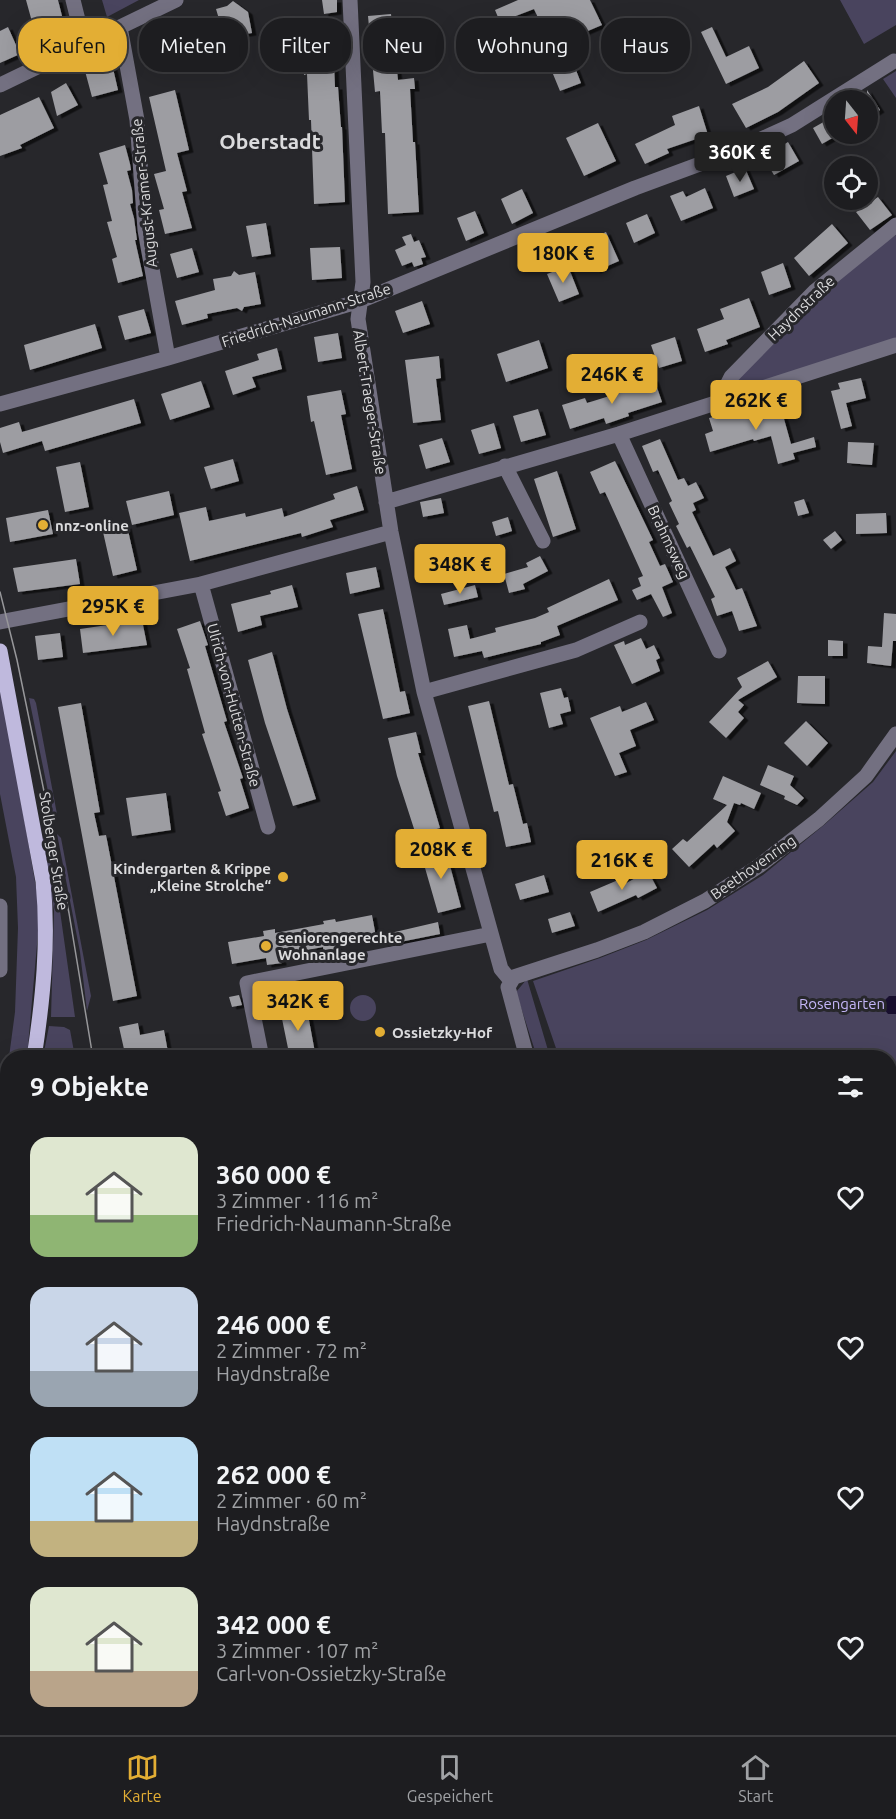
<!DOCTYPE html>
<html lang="de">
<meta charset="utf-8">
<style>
body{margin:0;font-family:Ubuntu,sans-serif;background:#2a2a2d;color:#f1f3f6;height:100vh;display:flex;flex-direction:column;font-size:22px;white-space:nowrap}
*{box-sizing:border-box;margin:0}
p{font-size:20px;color:#a0a2a5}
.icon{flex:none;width:33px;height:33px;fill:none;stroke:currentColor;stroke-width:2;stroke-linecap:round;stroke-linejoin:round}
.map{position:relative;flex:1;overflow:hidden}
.panel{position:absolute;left:0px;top:1050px;width:897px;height:686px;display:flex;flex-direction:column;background:#1d1d20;border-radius:24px 24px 0 0;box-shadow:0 6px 24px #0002,0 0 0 2px #3b3b3e}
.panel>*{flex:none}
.hud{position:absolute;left:18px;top:18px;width:861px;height:54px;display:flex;gap:12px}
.needle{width:39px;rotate:163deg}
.buttons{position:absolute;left:824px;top:90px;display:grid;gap:12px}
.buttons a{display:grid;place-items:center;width:54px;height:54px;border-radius:50%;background:#1d1d20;box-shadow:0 6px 24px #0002,0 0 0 2px #3b3b3e;font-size:30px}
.price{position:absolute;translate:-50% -51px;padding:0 14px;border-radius:6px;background:#e3ae34;color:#111;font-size:20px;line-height:39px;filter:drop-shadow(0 2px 3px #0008)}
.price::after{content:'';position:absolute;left:50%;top:36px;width:18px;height:14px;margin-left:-9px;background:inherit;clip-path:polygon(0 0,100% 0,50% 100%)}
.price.current{background:#222;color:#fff}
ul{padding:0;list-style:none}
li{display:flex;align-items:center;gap:18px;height:150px;padding:0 30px}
li span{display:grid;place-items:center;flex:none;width:168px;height:120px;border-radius:18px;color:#555}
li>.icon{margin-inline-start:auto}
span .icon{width:72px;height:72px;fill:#fffc;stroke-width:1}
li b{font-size:26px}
h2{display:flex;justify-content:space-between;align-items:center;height:72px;padding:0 30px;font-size:26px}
.pill{padding:0 21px;border-radius:24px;background:#1d1d20;box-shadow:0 6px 24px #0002,0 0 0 2px #3b3b3e;font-size:21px;line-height:54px}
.pill.current{background:#e3ae34;color:#111}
.tab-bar{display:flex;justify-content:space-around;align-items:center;height:84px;border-top:2px solid #3b3b3e;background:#1d1d20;font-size:16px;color:#a0a2a5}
.tab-bar a{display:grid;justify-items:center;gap:3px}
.tab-bar .current{color:#e3ae34}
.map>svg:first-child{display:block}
.green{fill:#49445e}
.water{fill:#180f2e}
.building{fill:#9d9da2;filter:url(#shadow)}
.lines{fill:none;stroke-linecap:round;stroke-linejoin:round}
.minor{stroke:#737081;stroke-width:15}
.major{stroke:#bfb9dd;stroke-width:15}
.tram{stroke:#97979a;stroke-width:1.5}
.poi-dot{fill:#e3ae34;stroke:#27272b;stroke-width:2}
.labels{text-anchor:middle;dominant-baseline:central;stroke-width:6;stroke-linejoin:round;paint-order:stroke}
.street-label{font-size:15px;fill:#dbdbdd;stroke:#27272b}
.poi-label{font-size:15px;font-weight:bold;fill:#dbdbdd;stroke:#27272b;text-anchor:start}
.park-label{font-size:15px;fill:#c4b6f7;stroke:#27272b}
.district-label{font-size:21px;font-weight:bold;fill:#dbdbdd;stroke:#27272b}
</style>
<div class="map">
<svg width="896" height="1735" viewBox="0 0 896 1735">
<defs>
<filter id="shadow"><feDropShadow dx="4.5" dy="2.5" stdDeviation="0" flood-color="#0009"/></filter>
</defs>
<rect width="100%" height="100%" fill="#27272b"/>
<path class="green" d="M102,0H139L107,17Z
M840,0H896V25L864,44Z
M896,71V98L883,79Z
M896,235V339L741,390L736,378C787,327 836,274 896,235Z
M0,678L40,911L27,1057H9L15,1012L18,928L16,877L0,794Z
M29,698L34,699L36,703L57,814L54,821Z
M896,751V1074L890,1075V1058L559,1057L533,981L600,958L646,940L707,910L763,875L824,825L873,782Z
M57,834L61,838L91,996L87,1011L80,952Z
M45,837L60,911L75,1017H51L54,911L42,839Z
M527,979L550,1057H537L516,992Z
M350 1008a13 13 0 1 1 26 0a13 13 0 1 1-26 0Z
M49,1026L64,1027L70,1030L75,1057H43Z
M7,1063V1161L0,1170V1096Z
M0,1216L3,1218L6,1243L0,1292Z
M7,1326V1421L0,1423V1348Z
M110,1728H155L158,1735H112Z"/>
<path class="water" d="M889,996H896V1014H888L884,1009V1001Z"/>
<path class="building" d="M26,0H58L66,32L37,40Z
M322,0H337V12L324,14Z
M518,0H590L602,25L576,36L571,26L547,37L534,9L500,22L495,10Z
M233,1L248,12L252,33L240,35L239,32H220L217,23L219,19L216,9L227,6Z
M391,14L398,80L414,78L415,89H410L413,142H415L419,212L388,214L385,133H382L380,91L375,92L368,16Z
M8,27L20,54L0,63V31Z
M712,27L726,57L749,46L759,68L726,84L701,32Z
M183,30L187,64L158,68L154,34Z
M537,39L543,52L532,57L526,44Z
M333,41L335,87H338L341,127H342L345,202L314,204L311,120H309L307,74L304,75L302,43Z
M804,61L819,83L778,112L746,128L732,104L768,87Z
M112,64L118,90L92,97L85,71Z
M574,65L581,83L560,91L553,74Z
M66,83L78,105L57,116L51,92Z
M175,90L189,150L177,153L187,191L182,192L192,228L165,234L159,210L164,209L154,174L166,171L149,97Z
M867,90L880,110L867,118Z
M39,97L54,128L20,145L22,148L0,156V115Z
M699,106L708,135L667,149L669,153L645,164L635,144L675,125L672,116Z
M834,116V137L822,144L813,128Z
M598,123L616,161L584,176L566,138Z
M788,142L799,161L774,175L763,157Z
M125,145L130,164L131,170L127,171L132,190L133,203L130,204L134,218L137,240H135L143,276L118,283L112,259L117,257L107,222L112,221L103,185L108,184L99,153Z
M745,168L754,189L734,197L726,176Z
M705,188L713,208L681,221L670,196L683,191L686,197Z
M522,189L533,213L512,224L501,199Z
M878,197L892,215L870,230L856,212Z
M475,211L484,233L466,241L457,218Z
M647,214L655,233L634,243L626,223Z
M266,223L271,254L252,257L246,226Z
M832,224L848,243L809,276L794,258Z
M606,232L619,261L596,271L584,242Z
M411,234L414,242L419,240L426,257L421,258L423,264L414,267L412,262L402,266L395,250L406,245L402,237Z
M340,247L342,278L312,280L310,248Z
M192,248L199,272L177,278L170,254Z
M783,263L791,287L769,295L761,272Z
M568,266L579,294L559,302L547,274Z
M234,271L239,275L255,272L261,304L244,307L242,311L237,308L207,314L208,318L182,325L175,301L215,290L213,279L231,276Z
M749,298L760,327L726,340L728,344L705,352L697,329L724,319L720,309Z
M422,301L430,324L403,333L395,311Z
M144,309L151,333L125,340L118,316Z
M95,324L102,348L30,370L24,345Z
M338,333L342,358L318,362L314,337Z
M675,337L682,361L659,368L651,345Z
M539,340L548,368L506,382L497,354Z
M277,348L282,369L252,377L256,387L233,395L225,371L259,360L257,354Z
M439,356L441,378L436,379L441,420L413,423L405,360Z
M861,378L866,398L846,403L852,426L841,429L831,391L840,389L838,383Z
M654,379L662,402L628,413L629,416L606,424L604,418L570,429L562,405L585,398L587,403L632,389L631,386Z
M201,381L210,407L170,420L161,394Z
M341,390L346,414L341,415L352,469L326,475L314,421L311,422L307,396Z
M134,399L141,423L45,451L42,441L3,453L0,442V428L19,422L22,432Z
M779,401L791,444L814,437L816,447L793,453L795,459L778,464L771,436L754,441L753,439L710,452L705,434L713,431L709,418Z
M538,409L546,435L521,442L513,416Z
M494,423L501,448L479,454L471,430Z
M442,438L450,462L426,469L419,445Z
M660,439L678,480L684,478L688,486L696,482L704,498L693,503L696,510L692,512L713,556L730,548L736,561L725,567L736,590L742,588L757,626L739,631L732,611L717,616L711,599L715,597L690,546L687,548L676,526L679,524L669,503L672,501L658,470L653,472L642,446Z
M848,442L874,443L872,465L847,463Z
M233,459L239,481L211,489L204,467Z
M615,461L653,540L649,542L660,566L665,564L673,582L662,587L672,613L663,617L651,594L637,600L632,590L641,586L638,578L643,576L605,492L600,494L590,472Z
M80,462L89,507L65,512L56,467Z
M557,471L576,529L553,537L534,479Z
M357,486L364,510L330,520L333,527L302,537L301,533L190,561L179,513L206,507L209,521L245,513L246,517L282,508L284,517L335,499L333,494Z
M169,491L174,515L132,525L126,501Z
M441,498L444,513L423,517L420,502Z
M804,499L809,513L798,516L794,502Z
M48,510L53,534L10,542L6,518Z
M886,513L887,533L856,534V514Z
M508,517L512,531L496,536L492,522Z
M127,526L137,570L113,576L103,532Z
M835,531L842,540L831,549L823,540Z
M540,556L548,571L523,584L525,589L509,593L504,574L528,567L526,563Z
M76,559L80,584L18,592L13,568Z
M376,567L380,587L350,594L346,573Z
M609,579L618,600L557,626L560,635L541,642V644L484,658L482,651L454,657L448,629L467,625L470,639L496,632L495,628L535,618L549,612L547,608Z
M292,585L298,607L260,616L262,625L238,632L231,604L271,594L270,591Z
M475,585L478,597L444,605L441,594Z
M383,609L400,692L405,691L410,713L383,719L358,614Z
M884,613L896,614V641H893L891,666L867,663L868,646L882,647Z
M142,620L147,645L83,653L80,629Z
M200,621L208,645L205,646L227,721L224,722L243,778L240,779L249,808L226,816L218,792L221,791L202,734L205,733L187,669L190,668L177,629Z
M60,633L63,657L38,660L35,636Z
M641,638L646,649L654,645L660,658L656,660L660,671L632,684L614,645L624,641L625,645Z
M828,640L843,641V656H828Z
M272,652L287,709L316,799L293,806L265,723L248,660Z
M768,661L777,677L738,700L744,705L738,712L744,718L726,738L709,722L742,687L737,678Z
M798,676H825V704L797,703Z
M561,688L564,698L568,697L571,711L560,714L563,724L549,728L540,693Z
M489,701L509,785L513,784L523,824L527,823L531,842L506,847L498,811L494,812L468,706Z
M646,702L654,720L630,730L636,746L619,753L627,772L615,776L590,718L620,706L622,712Z
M81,703L100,812L94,813L99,836L106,835L137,996L113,1001L58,707Z
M806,721L828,743L807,766L784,743Z
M416,732L421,753H418L440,828L416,835L397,776L388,738Z
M768,765L794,776L790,785L804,798L797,805L784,799L785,796L760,785Z
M723,776L761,793L754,809L741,803L740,805L734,803L727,822L735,831L717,848L714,844L689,867L672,849L683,839L687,842L727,805L713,799Z
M166,793L171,830L132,836L126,798Z
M445,847L461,907L438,913L421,854Z
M648,871L657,888L638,898L636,895L598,912L590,892L618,880L621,886Z
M544,875L549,892L520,900L515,884Z
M570,912L575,926L552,933L548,919Z
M372,915L376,937L339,944L340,952L324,955L323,947L281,955L282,963L267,965L266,958L232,964L228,942L264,936L263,931L275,929V933L324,924L323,921L335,919L336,922Z
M438,922L440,934L385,945L382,935Z
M239,995L242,1005L232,1007L229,997Z
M306,1004L316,1058H290L280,1009Z
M138,1023L140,1035L164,1030L169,1058H126L119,1027Z"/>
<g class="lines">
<path class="minor" d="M73,0L84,44
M350,0L363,282L358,319L391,532L424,692L501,969L511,981
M120,27L137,120L145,230L168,358
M0,85L176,0
M719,401L731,377L815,291L896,225
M0,404L168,358L360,301L635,188L735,151L792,125L894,61
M619,434L719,651
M505,466L543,541
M386,502L619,434L896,345
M201,584L268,827
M0,622L201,584L391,532
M424,692L576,650L640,622
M0,906V970
M262,1058L247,983L491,934
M527,1058L508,987L514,977L597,950L644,932L705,901L759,866L819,819L866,776L896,734
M890,1081L896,1079
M0,1441L8,1440
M0,1530L8,1563
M0,1612L8,1641
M890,1675L896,1674
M646,1728L648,1735
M743,1728L746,1735
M488,1735L494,1728"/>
<path class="major" d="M0,651L43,881C49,940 43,999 34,1058
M0,1178L8,1171
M0,1207L8,1214
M0,1329L8,1298"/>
<path class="tram" d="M0,592L17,660L69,913L93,1058"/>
</g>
<g class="poi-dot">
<circle cx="43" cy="525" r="6"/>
<circle cx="283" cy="877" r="6"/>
<circle cx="266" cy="946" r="6"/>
<circle cx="380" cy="1032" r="6"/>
</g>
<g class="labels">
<g class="street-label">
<text transform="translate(144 193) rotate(-96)">August-Kramer-Straße</text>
<text transform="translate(801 308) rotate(-44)">Haydnstraße</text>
<text transform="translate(306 315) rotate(-18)">Friedrich-Naumann-Straße</text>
<text transform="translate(370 402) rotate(81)">Albert-Traeger-Straße</text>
<text transform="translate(669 542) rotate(65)">Brahmsweg</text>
<text transform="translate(234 705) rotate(75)">Ulrich-von-Hutten-Straße</text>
<text transform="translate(54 851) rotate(81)">Stolberger Straße</text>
<text transform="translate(753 867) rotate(-35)">Beethovenring</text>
</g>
<g class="poi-label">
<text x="55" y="525">nnz-online</text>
<text x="271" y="868" text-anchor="end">Kindergarten &amp; Krippe<tspan x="271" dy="17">„Kleine Strolche“</tspan></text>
<text x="278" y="937">seniorengerechte<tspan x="278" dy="17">Wohnanlage</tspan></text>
<text x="392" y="1032">Ossietzky-Hof</text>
</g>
<g class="park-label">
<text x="842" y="1003">Rosengarten</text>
</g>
<g class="district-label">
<text x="270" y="141">Oberstadt</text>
</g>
</g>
</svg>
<div class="buttons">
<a><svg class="needle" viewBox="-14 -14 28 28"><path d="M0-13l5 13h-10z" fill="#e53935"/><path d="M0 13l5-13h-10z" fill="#a0a2a5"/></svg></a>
<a><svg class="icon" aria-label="locate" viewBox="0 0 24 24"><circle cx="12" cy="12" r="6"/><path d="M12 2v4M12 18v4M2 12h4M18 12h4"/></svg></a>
</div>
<b class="price current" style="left:740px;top:183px">360K €</b>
<b class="price" style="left:563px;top:284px">180K €</b>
<b class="price" style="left:612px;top:405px">246K €</b>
<b class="price" style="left:756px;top:431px">262K €</b>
<b class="price" style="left:460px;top:595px">348K €</b>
<b class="price" style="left:113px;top:637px">295K €</b>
<b class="price" style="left:441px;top:880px">208K €</b>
<b class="price" style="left:622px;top:891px">216K €</b>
<b class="price" style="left:298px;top:1032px">342K €</b>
<div class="hud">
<a class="pill current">Kaufen</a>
<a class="pill">Mieten</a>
<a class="pill">Filter</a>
<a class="pill">Neu</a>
<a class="pill">Wohnung</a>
<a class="pill">Haus</a>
</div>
<section class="panel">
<h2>9 Objekte<svg class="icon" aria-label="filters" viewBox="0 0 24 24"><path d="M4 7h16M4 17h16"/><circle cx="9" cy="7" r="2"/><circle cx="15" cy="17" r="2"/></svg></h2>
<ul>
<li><span style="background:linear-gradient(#dfe7d0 65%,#8fb573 0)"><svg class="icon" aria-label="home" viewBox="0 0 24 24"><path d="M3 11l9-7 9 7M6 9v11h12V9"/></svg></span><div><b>360 000 €</b><p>3 Zimmer · 116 m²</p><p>Friedrich-Naumann-Straße</p></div><svg class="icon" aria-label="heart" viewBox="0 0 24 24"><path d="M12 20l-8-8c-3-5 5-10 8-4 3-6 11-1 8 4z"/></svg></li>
<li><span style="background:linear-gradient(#c9d6e8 70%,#9aa5b1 0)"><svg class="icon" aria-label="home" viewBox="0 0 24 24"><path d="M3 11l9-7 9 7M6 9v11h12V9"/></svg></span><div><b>246 000 €</b><p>2 Zimmer · 72 m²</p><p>Haydnstraße</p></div><svg class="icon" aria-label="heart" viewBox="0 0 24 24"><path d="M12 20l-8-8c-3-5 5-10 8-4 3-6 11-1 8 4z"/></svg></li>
<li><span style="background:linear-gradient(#bfe0f5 70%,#c2b280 0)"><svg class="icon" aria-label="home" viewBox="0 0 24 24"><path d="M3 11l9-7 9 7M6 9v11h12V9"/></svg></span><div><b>262 000 €</b><p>2 Zimmer · 60 m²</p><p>Haydnstraße</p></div><svg class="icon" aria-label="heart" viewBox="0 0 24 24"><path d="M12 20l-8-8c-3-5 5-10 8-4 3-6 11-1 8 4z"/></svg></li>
<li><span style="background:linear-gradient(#dfe7d0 70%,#b9a48a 0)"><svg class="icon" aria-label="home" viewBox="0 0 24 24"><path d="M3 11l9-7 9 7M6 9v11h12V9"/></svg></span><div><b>342 000 €</b><p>3 Zimmer · 107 m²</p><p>Carl-von-Ossietzky-Straße</p></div><svg class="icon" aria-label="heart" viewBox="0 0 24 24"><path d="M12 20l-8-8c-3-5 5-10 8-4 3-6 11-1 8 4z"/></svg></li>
</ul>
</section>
</div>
<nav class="tab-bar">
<a class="current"><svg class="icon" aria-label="map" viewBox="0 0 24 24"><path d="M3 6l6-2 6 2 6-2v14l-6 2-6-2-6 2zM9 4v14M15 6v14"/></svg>Karte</a>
<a><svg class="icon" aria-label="saved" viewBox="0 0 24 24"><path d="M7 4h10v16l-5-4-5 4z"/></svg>Gespeichert</a>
<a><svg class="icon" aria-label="home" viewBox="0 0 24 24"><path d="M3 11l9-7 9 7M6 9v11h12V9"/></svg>Start</a>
</nav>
